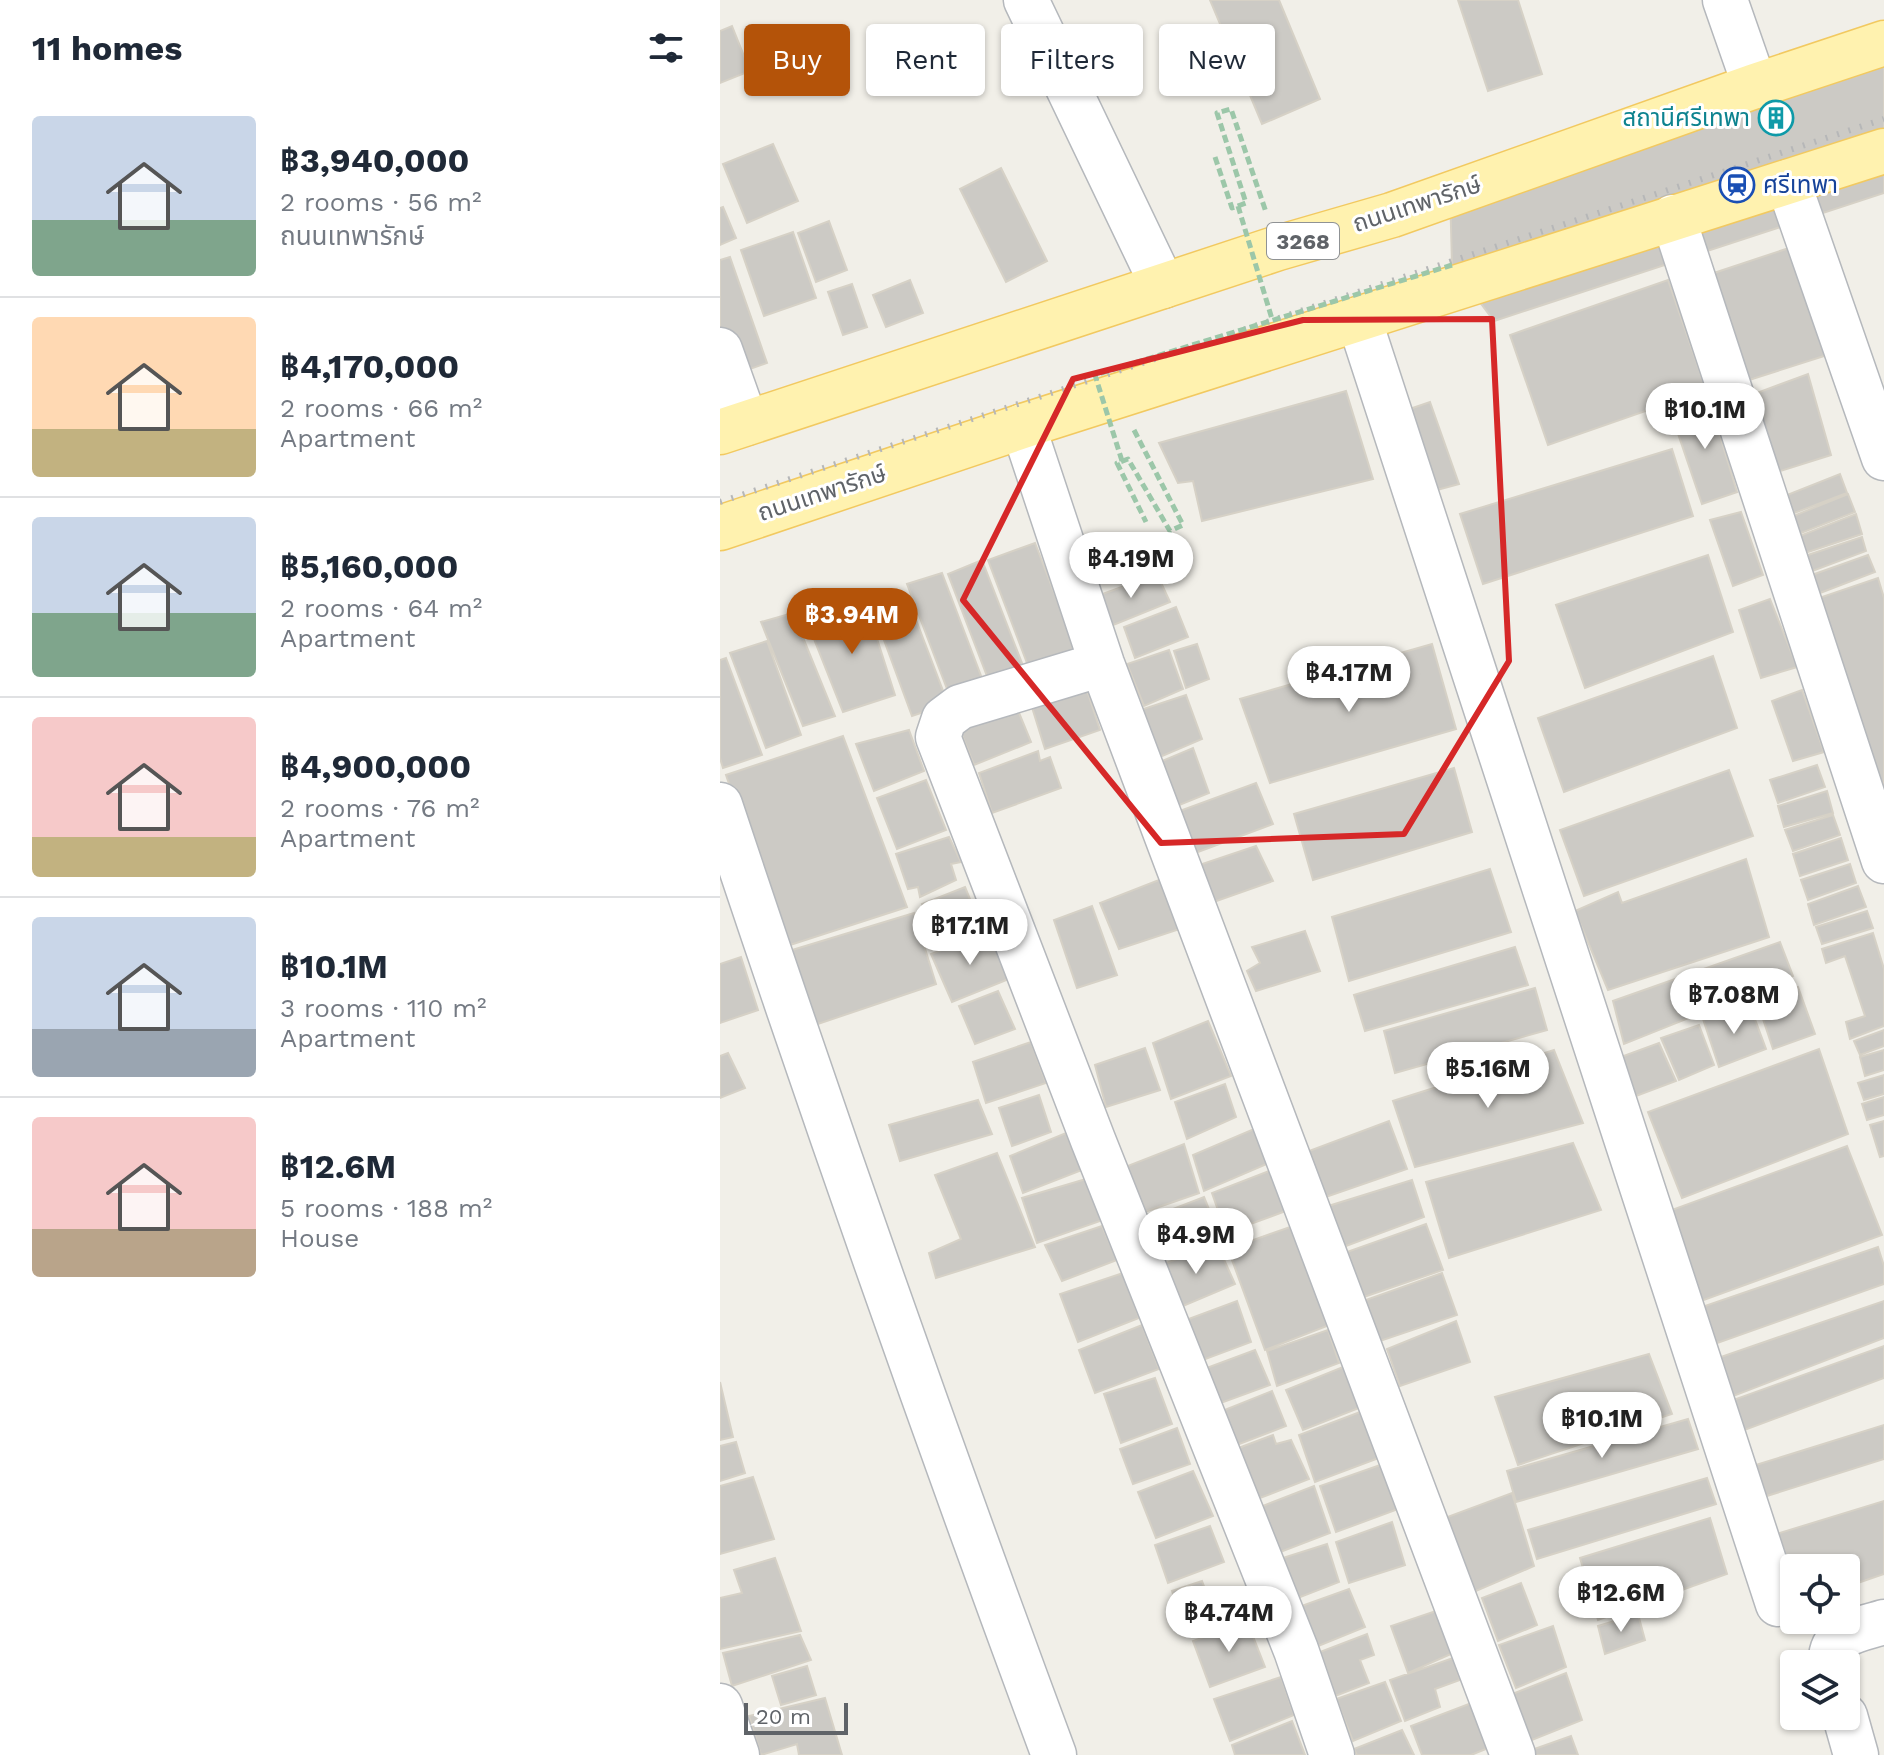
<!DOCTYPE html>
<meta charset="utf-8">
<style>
body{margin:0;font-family:"Work Sans","Noto Sans Thai",sans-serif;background:#f2f2f3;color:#1f2937;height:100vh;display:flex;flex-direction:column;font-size:30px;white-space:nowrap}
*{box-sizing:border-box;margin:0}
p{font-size:26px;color:#747a83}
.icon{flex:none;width:44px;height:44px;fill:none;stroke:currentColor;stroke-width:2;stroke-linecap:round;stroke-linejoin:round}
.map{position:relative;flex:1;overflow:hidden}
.details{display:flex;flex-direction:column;background:#fff;width:720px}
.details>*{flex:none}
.top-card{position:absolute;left:24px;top:24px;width:760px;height:72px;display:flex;gap:16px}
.tools{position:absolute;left:1060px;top:1554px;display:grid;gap:16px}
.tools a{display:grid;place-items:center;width:80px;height:80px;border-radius:8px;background:#fff;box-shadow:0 2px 6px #0004;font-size:40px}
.scale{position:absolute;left:24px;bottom:20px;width:104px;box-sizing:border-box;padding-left:8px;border:4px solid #5f6368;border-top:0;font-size:22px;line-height:28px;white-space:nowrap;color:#5f6368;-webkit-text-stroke:6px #fff;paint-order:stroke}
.price{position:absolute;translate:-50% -68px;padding:0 18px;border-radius:28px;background:#fff;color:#222;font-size:26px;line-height:52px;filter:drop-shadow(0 2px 4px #0008)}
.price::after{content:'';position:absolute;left:50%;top:48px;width:24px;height:18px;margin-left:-12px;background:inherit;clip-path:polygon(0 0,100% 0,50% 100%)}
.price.current{background:#b45309;color:#fff}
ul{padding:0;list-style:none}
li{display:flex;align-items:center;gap:24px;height:200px;padding:0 32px}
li+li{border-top:2px solid #e0e1e3}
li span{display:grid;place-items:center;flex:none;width:224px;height:160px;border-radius:8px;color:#555}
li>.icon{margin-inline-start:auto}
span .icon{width:96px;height:96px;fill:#fffc;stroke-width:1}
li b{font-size:34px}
h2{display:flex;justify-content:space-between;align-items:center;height:96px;padding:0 32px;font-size:34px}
.pill{padding:0 28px;border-radius:8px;background:#fff;box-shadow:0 2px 6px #0004;font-size:28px;line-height:72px}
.pill.current{background:#b45309;color:#fff}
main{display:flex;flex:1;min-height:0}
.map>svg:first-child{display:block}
.building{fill:#cccac5;stroke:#d6d1c6;stroke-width:2}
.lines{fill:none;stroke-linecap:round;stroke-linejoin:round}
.minor-casing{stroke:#b5b8bc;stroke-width:47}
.major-casing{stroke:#f2c960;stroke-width:47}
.path{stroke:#9cc7a9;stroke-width:5;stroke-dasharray:8 4;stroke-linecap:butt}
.minor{stroke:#fff;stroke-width:44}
.major{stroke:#fff2af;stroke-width:44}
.rail{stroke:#b6b7b8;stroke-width:6;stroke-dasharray:2 10;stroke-linecap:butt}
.path-bridge{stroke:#9cc7a9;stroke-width:5;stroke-dasharray:8 4;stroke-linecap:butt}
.marked{fill:none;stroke:#d62828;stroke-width:6;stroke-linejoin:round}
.labels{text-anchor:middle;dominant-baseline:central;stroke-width:6;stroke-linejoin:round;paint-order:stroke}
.shield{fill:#fff;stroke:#8f9295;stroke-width:2}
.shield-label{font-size:22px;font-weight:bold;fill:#5f6368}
.culture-label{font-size:24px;fill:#0d838f;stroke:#fff;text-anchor:end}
.transit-label{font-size:24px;fill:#164399;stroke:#fff;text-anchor:start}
.street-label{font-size:24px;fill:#5f6368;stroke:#fff}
</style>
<main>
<section class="details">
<h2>11 homes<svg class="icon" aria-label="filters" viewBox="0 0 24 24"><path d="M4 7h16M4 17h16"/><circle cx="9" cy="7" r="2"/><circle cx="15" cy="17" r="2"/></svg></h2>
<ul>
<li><span style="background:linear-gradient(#c9d6e8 65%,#7fa58c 0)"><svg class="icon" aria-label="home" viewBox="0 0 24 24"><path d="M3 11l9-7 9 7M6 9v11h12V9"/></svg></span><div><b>฿3,940,000</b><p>2 rooms · 56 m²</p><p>ถนนเทพารักษ์</p></div></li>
<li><span style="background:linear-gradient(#ffd9b3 70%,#c2b280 0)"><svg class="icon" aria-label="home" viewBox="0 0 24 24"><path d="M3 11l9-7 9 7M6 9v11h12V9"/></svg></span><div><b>฿4,170,000</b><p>2 rooms · 66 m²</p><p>Apartment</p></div></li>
<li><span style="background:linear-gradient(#c9d6e8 60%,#7fa58c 0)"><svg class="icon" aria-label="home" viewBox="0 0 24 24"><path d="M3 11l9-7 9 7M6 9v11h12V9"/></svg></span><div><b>฿5,160,000</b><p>2 rooms · 64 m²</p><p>Apartment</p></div></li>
<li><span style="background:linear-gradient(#f6c9c9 75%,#c2b280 0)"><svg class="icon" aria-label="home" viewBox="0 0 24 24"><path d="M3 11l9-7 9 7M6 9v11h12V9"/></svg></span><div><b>฿4,900,000</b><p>2 rooms · 76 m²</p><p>Apartment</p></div></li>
<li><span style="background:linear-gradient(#c9d6e8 70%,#9aa5b1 0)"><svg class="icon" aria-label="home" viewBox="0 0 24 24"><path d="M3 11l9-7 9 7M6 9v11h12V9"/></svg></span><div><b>฿10.1M</b><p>3 rooms · 110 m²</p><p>Apartment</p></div></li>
<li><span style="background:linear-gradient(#f6c9c9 70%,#b9a48a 0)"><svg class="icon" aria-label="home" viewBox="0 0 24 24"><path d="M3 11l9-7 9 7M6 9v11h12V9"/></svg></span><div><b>฿12.6M</b><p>5 rooms · 188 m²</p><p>House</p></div></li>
</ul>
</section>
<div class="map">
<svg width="1164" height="1755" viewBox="0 0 1164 1755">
<rect width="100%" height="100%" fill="#f1efe8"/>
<path class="building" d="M490,0H559L600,99L542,124Z
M738,0H798L822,74L768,91Z
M12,26L30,71L0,83V31Z
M1164,47V193L774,321L732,265L730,189Z
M53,144L78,201L27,223L3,164Z
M281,168L327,261L286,282L240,189Z
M3,207L16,238L0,245V208Z
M109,221L127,270L96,282L78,233Z
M73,232L96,298L44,316L21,250Z
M1072,247L1107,355L1023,382L988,275Z
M10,257L47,363L13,375L0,337V260Z
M190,280L203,313L166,327L153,295Z
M948,280L986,390L828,445L790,335Z
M132,284L147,327L123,335L108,292Z
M1088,374L1111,455L1054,473L1026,397Z
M626,391L653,479L482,521L473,481L458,483L439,443Z
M989,399L1017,492L982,504L951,413Z
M710,402L739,484L702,494L678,413Z
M952,449L973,516L763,584L740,514Z
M1120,474L1127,493L1069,515L1062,497Z
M1128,494L1135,512L1076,535L1071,517Z
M1021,512L1043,575L1013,586L990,520Z
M1136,514L1142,534L1082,554L1077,537Z
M1142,537L1146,551L1087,573L1082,557Z
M315,543L359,657L310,671L268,560Z
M988,555L1013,632L865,688L836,605Z
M1148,555L1155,572L1092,596L1089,576Z
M262,560L305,671L270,684L228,574Z
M222,573L266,689L232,702L187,584Z
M437,574L450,602L386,628L374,597Z
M1158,578L1164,598V797L1093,600Z
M1050,599L1077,667L1041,678L1019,610Z
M145,601L175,695L123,712L86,619Z
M190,604L228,704L192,716L154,613Z
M456,607L468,637L415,658L404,627Z
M73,613L115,716L83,726L41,622Z
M47,641L81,735L46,748L10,653Z
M477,644L489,679L466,688L454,651Z
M712,644L736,729L550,783L520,699Z
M449,650L463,689L424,706L407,664Z
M993,656L1017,728L844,792L818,718Z
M6,658L42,755L3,768L0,758V660Z
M365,684L380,730L325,749L310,701Z
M1082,690L1104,752L1073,761L1052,701Z
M466,695L482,739L433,760L414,712Z
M297,708L311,742L254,765L240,730Z
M189,730L204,771L154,791L136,744Z
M123,736L187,907L64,947L6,775Z
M473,748L489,793L452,808L435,764Z
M318,751L320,761L330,757L341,788L272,813L259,773Z
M1097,765L1105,787L1058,803L1050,780Z
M734,768L752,832L593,880L574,814Z
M1009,770L1033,836L864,896L840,830Z
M206,780L226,830L177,849L157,798Z
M536,783L553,824L470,855L454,813Z
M1107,791L1113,813L1064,827L1058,806Z
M1113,815L1120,835L1073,851L1065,830Z
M229,837L241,862L231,864L236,880L200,897L198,887L188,889L176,854Z
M1121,838L1128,860L1080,876L1073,854Z
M536,846L553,881L488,904L473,867Z
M1026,859L1049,937L888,990L855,911L898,892L902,903Z
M1130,864L1136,883L1088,900L1081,880Z
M770,869L791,932L629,981L612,917Z
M444,878L463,928L399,949L380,903Z
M1138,886L1146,907L1094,925L1088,904Z
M245,887L261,926L219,944L202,904Z
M372,906L397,975L357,988L334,920Z
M1147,911L1153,928L1102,944L1096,927Z
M194,913L216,984L92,1026L69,951Z
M585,931L600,971L536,991L527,971L540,963L532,947Z
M269,932L289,979L232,1002L211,954Z
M1153,933L1164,969V1026L1130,1039L1126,1022L1145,1016L1125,956L1106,963L1102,949Z
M1060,942L1073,976L904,1044L893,1001Z
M795,947L808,985L645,1031L634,995Z
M21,957L38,1010L0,1023V964Z
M1078,987L1095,1034L1053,1049L1037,1001Z
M815,988L827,1030L675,1073L664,1031Z
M278,991L295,1029L255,1044L239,1006Z
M1030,1006L1046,1049L999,1067L983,1019Z
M488,1021L511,1076L451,1099L433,1043Z
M979,1025L994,1065L959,1080L941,1038Z
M1164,1030V1046L1140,1055L1134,1041Z
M311,1042L326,1083L266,1103L253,1062Z
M939,1043L956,1081L916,1096L898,1058Z
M425,1048L440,1090L386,1107L375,1065Z
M1099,1049L1128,1134L962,1198L928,1112Z
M834,1050L863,1123L695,1167L673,1101Z
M1164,1050V1070L1145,1076L1140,1057Z
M8,1053L25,1088L0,1098V1056Z
M1164,1075V1094L1144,1100L1138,1083Z
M505,1084L516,1117L467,1139L455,1102Z
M319,1095L331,1132L292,1146L279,1108Z
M1164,1097V1115L1147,1120L1142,1104Z
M258,1100L272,1134L180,1161L169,1125Z
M669,1121L687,1169L600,1199L581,1154Z
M1164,1121V1156L1160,1157L1150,1125Z
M534,1129L549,1163L484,1191L473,1155Z
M346,1133L362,1170L303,1193L290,1156Z
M853,1143L881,1210L729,1258L706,1182Z
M464,1144L479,1193L419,1214L405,1167Z
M1127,1146L1162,1235L970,1305L938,1215Z
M277,1153L315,1247L216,1278L209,1253L241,1239L215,1175Z
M549,1171L566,1211L506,1233L492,1193Z
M366,1179L383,1220L317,1243L302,1198Z
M692,1180L704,1217L618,1249L602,1208Z
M484,1197L499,1234L433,1262L419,1222Z
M706,1224L723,1270L641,1298L624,1253Z
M382,1226L397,1260L342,1281L325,1245Z
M573,1226L612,1324L545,1350L508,1249Z
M497,1244L515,1284L456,1309L438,1266Z
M1158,1247L1164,1266V1284L986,1347L973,1310Z
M403,1273L419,1318L358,1342L340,1294Z
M722,1273L737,1315L654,1343L640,1302Z
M517,1301L531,1342L472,1364L455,1324Z
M1164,1301V1338L1008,1398L992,1360Z
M736,1321L750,1362L680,1386L667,1349Z
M422,1325L439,1369L375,1393L359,1350Z
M608,1330L619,1363L557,1386L547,1351Z
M1164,1346V1378L1011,1435L1002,1404Z
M535,1350L550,1385L487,1408L473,1373Z
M929,1354L952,1414L798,1465L775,1397Z
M623,1367L639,1408L583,1430L566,1390Z
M435,1378L452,1424L401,1443L384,1394Z
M0,1382L13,1437L0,1440Z
M552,1391L566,1426L509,1448L497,1413Z
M640,1412L659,1458L595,1482L579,1435Z
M968,1419L978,1449L796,1502L787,1471Z
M1164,1425V1459L1031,1501L1023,1469Z
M457,1428L470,1464L413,1484L400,1449Z
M553,1435L556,1444L571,1440L589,1479L527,1503L516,1449Z
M16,1442L25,1473L0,1481V1446Z
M663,1464L681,1508L616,1532L600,1486Z
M473,1471L493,1516L436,1538L418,1492Z
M33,1477L54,1539L0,1554V1486Z
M987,1478L996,1504L817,1559L808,1530Z
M594,1486L610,1533L547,1557L535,1509Z
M792,1493L814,1566L749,1594L722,1519Z
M1164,1501V1574L1126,1587V1568H1074V1604L1050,1536Z
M990,1518L1007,1574L878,1620L860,1558Z
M672,1522L685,1565L629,1583L616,1542Z
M490,1526L504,1562L448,1583L435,1545Z
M607,1544L619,1582L565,1603L550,1562Z
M55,1558L81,1631L0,1649V1598L22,1593L14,1570Z
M482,1581L490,1602L459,1612L452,1591Z
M801,1583L817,1625L778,1641L762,1598Z
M629,1589L645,1627L591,1649L573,1609Z
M716,1611L731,1654L688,1673L671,1626Z
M918,1614L925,1640L885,1654L878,1626Z
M527,1621L545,1667L490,1687L473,1641Z
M833,1626L846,1667L796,1688L779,1645Z
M647,1634L654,1655L640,1660L649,1683L605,1700L592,1655Z
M80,1635L91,1660L12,1686L3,1653Z
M733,1658L740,1680L715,1689L720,1707L685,1721L670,1680Z
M87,1666L96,1695L61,1705L52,1676Z
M846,1673L862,1720L807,1742L792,1694Z
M561,1677L574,1715L510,1741L494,1699Z
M665,1682L681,1721L633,1741L616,1699Z
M105,1698L122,1755H79L77,1744L41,1755L29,1716Z
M754,1702L771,1747L751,1755H702L691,1726Z
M572,1721L585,1755H515L512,1745Z
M682,1730L694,1755H637L634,1749Z
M851,1736L858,1755H810L809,1751Z"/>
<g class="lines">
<g class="minor-casing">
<path id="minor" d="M306,0L443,286
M1005,0L1035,86
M1068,182L1164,458
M953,217L1164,861
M639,319L1058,1604
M0,350L26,423
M303,426L382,664L793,1755
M382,664L240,707L224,719L218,737L373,1140L576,1650L612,1755
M0,805C106,1124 217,1440 334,1755
M1111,1664C1109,1632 1139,1630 1164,1622
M0,1706L17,1755
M1125,1716L1136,1755"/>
</g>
<g class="major-casing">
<path id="major" d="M0,432L558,248L672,215L1035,86L1164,43
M0,528L303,426L1164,151"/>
</g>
<path class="path" d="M518,206L526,203L497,113L511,109L546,212
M414,430L463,525L450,531L408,459L397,463L426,522"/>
<use href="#minor" class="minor"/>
<use href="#major" class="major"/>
<path class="rail" d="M0,502L1164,119"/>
<path class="path-bridge" d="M495,157L512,208L518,206L552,319
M402,461L375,375L732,265"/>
</g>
<path class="marked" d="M772,319L789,661L684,834L441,843L243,600L353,379L583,320Z"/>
<defs>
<g id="building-ring" transform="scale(1.8)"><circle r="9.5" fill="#fff" stroke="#0f9aa8" stroke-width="1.5"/><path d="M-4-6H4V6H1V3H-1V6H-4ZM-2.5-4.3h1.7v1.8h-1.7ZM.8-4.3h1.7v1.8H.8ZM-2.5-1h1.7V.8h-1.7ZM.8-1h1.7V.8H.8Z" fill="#0f9aa8"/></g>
<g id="station-ring" transform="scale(1.8)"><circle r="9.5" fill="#fff" stroke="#1a4fb4" stroke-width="1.5"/><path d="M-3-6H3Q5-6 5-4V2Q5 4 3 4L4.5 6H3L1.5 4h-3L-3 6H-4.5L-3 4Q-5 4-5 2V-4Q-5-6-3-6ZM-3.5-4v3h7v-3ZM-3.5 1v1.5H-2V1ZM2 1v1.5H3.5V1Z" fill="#1a4fb4"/></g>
</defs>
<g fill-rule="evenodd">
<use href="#building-ring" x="1056" y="118"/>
<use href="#station-ring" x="1017" y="185"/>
</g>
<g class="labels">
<rect class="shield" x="547" y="223" width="72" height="36" rx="6"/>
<g class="shield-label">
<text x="583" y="241">3268</text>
</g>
<g class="culture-label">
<text x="1030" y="118">สถานีศรีเทพา</text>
</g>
<g class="transit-label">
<text x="1043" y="185">ศรีเทพา</text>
</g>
<g class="street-label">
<text transform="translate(697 204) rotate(-18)">ถนนเทพารักษ์</text>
<text transform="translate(102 493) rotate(-18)">ถนนเทพารักษ์</text>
</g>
</g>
</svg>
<div class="tools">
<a><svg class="icon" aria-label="locate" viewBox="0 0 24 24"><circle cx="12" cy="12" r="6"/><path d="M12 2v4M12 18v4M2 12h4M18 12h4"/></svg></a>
<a><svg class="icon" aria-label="layers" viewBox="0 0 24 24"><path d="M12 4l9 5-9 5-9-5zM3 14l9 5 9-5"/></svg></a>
</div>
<div class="scale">20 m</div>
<b class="price" style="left:985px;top:451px">฿10.1M</b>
<b class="price" style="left:411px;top:600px">฿4.19M</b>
<b class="price current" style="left:132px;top:656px">฿3.94M</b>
<b class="price" style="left:629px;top:714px">฿4.17M</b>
<b class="price" style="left:250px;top:967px">฿17.1M</b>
<b class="price" style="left:1014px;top:1036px">฿7.08M</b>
<b class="price" style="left:768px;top:1110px">฿5.16M</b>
<b class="price" style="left:476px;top:1276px">฿4.9M</b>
<b class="price" style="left:882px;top:1460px">฿10.1M</b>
<b class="price" style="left:901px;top:1634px">฿12.6M</b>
<b class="price" style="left:509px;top:1654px">฿4.74M</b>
<div class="top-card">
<a class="pill current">Buy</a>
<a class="pill">Rent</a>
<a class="pill">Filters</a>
<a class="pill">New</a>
</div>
</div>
</main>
